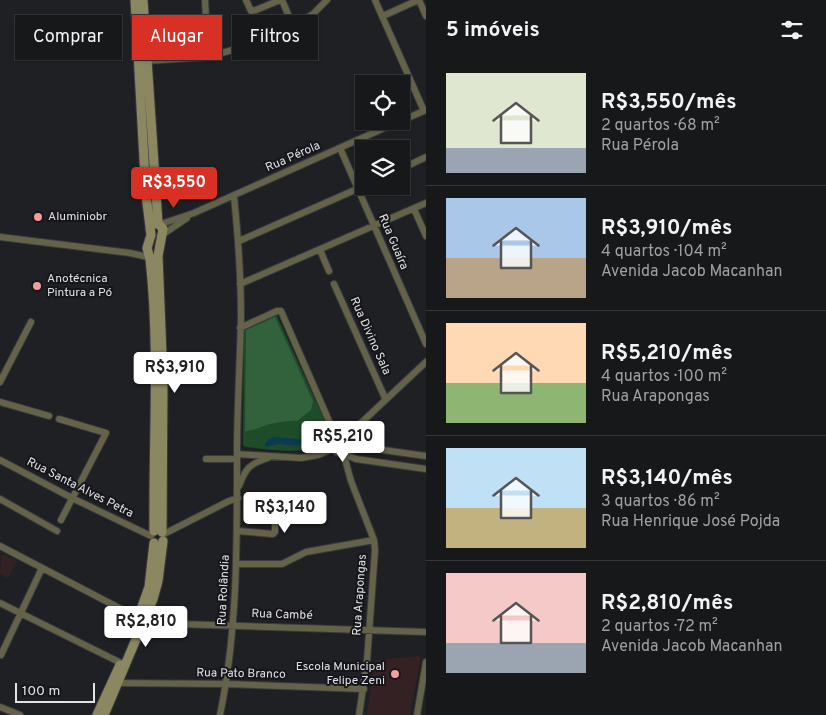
<!DOCTYPE html>
<html lang="pt">
<meta charset="utf-8">
<style>
body{margin:0;font-family:Overpass,sans-serif;background:#202123;color:#f1f3f6;height:100vh;display:flex;flex-direction:column;font-size:19px;white-space:nowrap}
*{box-sizing:border-box;margin:0}
p{font-size:16px;color:#9ea0a2}
.icon{flex:none;width:28px;height:28px;fill:none;stroke:currentColor;stroke-width:2;stroke-linecap:round;stroke-linejoin:round}
.map{position:relative;flex:1;overflow:hidden}
.drawer{display:flex;flex-direction:column;background:#17181a;width:400px}
.drawer>*{flex:none}
.guide{position:absolute;left:15px;top:15px;width:335px;height:45px;display:flex;gap:10px}
.buttons{position:absolute;left:355px;top:75px;display:grid;gap:10px}
.buttons a{display:grid;place-items:center;width:55px;height:55px;border-radius:0px;background:#17181a;box-shadow:0 1px 4px #0004,0 0 0 1px #363739;font-size:25px}
.scale{position:absolute;left:15px;bottom:12px;width:80px;box-sizing:border-box;padding-left:5px;border:2px solid #e1e2e4;border-top:0;font-size:14px;line-height:18px;white-space:nowrap;color:#e1e2e4;-webkit-text-stroke:4px #16161a;paint-order:stroke}
.price{position:absolute;translate:-50% -42px;padding:0 11px;border-radius:5px;background:#fff;color:#222;font-size:16px;line-height:32px;filter:drop-shadow(0 1px 2px #0008)}
.price::after{content:'';position:absolute;left:50%;top:30px;width:15px;height:11px;margin-left:-8px;background:inherit;clip-path:polygon(0 0,100% 0,50% 100%)}
.price.current{background:#d93025;color:#fff}
ul{padding:0;list-style:none}
li{display:flex;align-items:center;gap:15px;height:125px;padding:0 20px}
li+li{border-top:1px solid #363739}
li span{display:grid;place-items:center;flex:none;width:140px;height:100px;border-radius:0px;color:#555}
li>.icon{margin-inline-start:auto}
span .icon{width:60px;height:60px;fill:#fffc;stroke-width:1}
li b{font-size:21px}
h2{display:flex;justify-content:space-between;align-items:center;height:60px;padding:0 20px;font-size:21px}
.tag{padding:0 18px;border-radius:0px;background:#17181a;box-shadow:0 1px 4px #0004,0 0 0 1px #363739;font-size:18px;line-height:45px}
.tag.current{background:#d93025;color:#fff}
main{display:flex;flex:1;min-height:0}
.map>svg:first-child{display:block}
.education{fill:#342124}
.green{fill:#1e4c28}
.forest{fill:#32623b}
.water{fill:#093c54}
.lines{fill:none;stroke-linecap:round;stroke-linejoin:round}
.minor-casing{stroke:#3a3b3e;stroke-width:8}
.secondary-casing{stroke:#3a3b3e;stroke-width:11}
.minor{stroke:#64634a;stroke-width:6}
.secondary{stroke:#8b8861;stroke-width:9}
.poi-dot{fill:#f59b9c;stroke:#16161a;stroke-width:2}
.labels{text-anchor:middle;dominant-baseline:central;stroke-width:4;stroke-linejoin:round;paint-order:stroke}
.street-label{font-size:12px;fill:#e1e2e4;stroke:#16161a}
.poi-label{font-size:12px;fill:#e1e2e4;stroke:#16161a;text-anchor:start}
</style>
<main>
<div class="map">
<svg width="426" height="715" viewBox="0 0 426 715">
<rect width="100%" height="100%" fill="#1f2023"/>
<path class="education" d="M1,553L17,561L8,578L0,574Z
M421,656L410,715H367L375,660Z"/>
<path class="green" d="M276,314L329,430L330,435L324,446C296,454 274,450 246,447L243,445L244,328Z"/>
<path class="forest" d="M275,317L313,401L311,410L297,421C289,420 268,424 261,427C255,429 252,431 245,431L246,330Z"/>
<path class="water" d="M275,437L299,439L303,440V443L297,446L279,444L265,447V443L269,439Z"/>
<g class="lines">
<g class="minor-casing">
<path id="minor" d="M205,0L208,57
M246,0L251,11L256,10L280,0
M282,0L293,26
M375,0L424,111
M419,0L426,16
M383,16L418,0
M146,61L208,57L246,46L293,26L313,14L327,0
M401,121L426,110
M340,148L426,344
M401,169L426,157
M414,209L426,236
M161,224L194,213L400,121
M162,235L187,218
M0,237L130,253L148,257
M239,241L364,186
M320,250L329,271
M240,284L426,203
M334,284L385,398
M240,328L277,311H281L336,437
M0,382L31,322
M0,402L49,416
M59,419L106,433L61,520
M332 445a8 8 0 1 1 16 0a8 8 0 1 1-16 0Z
M345,438L426,362
M348,445L426,456
M343,452L351,481L374,540L375,550L367,661L359,715
M344,452L349,456L356,459L426,469
M237,454L301,458L318,455L332,449
M206,459H237
M0,460L72,498L151,536
M239,486C246,468 249,464 268,458
M0,499L57,531
M238,531L273,534L275,532V508L278,506L306,508
M164,534L229,501L238,498
M0,546L148,623L426,632
M237,564H282L306,552L374,540
M0,603L121,663
M1,655L42,568
M118,683L227,684L364,689
M0,707L20,715
M220,715C238,628 237,542 237,454C237,408 240,363 241,317C241,276 238,236 234,196
M417,715L426,662"/>
</g>
<g class="secondary-casing">
<path id="secondary" d="M135,0L146,195L151,235L147,248L150,259H153
M143,0L158,223
M150,229L151,225L158,223L163,229L158,256L163,380L162,532
M150,259C160,349 153,440 154,531
M133,632L149,587L154,543
M97,715L120,665
M104,715L153,599L158,581L163,541"/>
</g>
<use href="#minor" class="minor"/>
<use href="#secondary" class="secondary"/>
</g>
<g class="poi-dot">
<circle cx="38" cy="217" r="5"/>
<circle cx="37" cy="286" r="5"/>
<circle cx="395" cy="674" r="5"/>
</g>
<g class="labels">
<g class="street-label">
<text transform="translate(293 157) rotate(-24)">Rua Pérola</text>
<text transform="translate(393 242) rotate(67)">Rua Guaíra</text>
<text transform="translate(370 336) rotate(66)">Rua Divino Sala</text>
<text transform="translate(80 488) rotate(27)">Rua Santa Alves Petra</text>
<text transform="translate(224 590) rotate(-87)">Rua Rolândia</text>
<text transform="translate(360 595) rotate(-86)">Rua Arapongas</text>
<text transform="translate(282 615) rotate(2)">Rua Cambé</text>
<text transform="translate(241 674) rotate(1)">Rua Pato Branco</text>
</g>
<g class="poi-label">
<text x="48" y="217">Aluminiobr</text>
<text x="47" y="279">Anotécnica<tspan x="47" dy="14">Pintura a Pó</tspan></text>
<text x="385" y="667" text-anchor="end">Escola Municipal<tspan x="385" dy="14">Felipe Zeni</tspan></text>
</g>
</g>
</svg>
<div class="buttons">
<a><svg class="icon" aria-label="locate" viewBox="0 0 24 24"><circle cx="12" cy="12" r="6"/><path d="M12 2v4M12 18v4M2 12h4M18 12h4"/></svg></a>
<a><svg class="icon" aria-label="layers" viewBox="0 0 24 24"><path d="M12 4l9 5-9 5-9-5zM3 14l9 5 9-5"/></svg></a>
</div>
<div class="scale">100 m</div>
<b class="price current" style="left:174px;top:209px">R$3,550</b>
<b class="price" style="left:175px;top:394px">R$3,910</b>
<b class="price" style="left:343px;top:463px">R$5,210</b>
<b class="price" style="left:285px;top:534px">R$3,140</b>
<b class="price" style="left:146px;top:648px">R$2,810</b>
<div class="guide">
<a class="tag">Comprar</a>
<a class="tag current">Alugar</a>
<a class="tag">Filtros</a>
</div>
</div>
<section class="drawer">
<h2>5 imóveis<svg class="icon" aria-label="filters" viewBox="0 0 24 24"><path d="M4 7h16M4 17h16"/><circle cx="9" cy="7" r="2"/><circle cx="15" cy="17" r="2"/></svg></h2>
<ul>
<li><span style="background:linear-gradient(#dfe7d0 75%,#9aa5b1 0)"><svg class="icon" aria-label="home" viewBox="0 0 24 24"><path d="M3 11l9-7 9 7M6 9v11h12V9"/></svg></span><div><b>R$3,550/mês</b><p>2 quartos · 68 m²</p><p>Rua Pérola</p></div></li>
<li><span style="background:linear-gradient(#a9c7e8 60%,#b9a48a 0)"><svg class="icon" aria-label="home" viewBox="0 0 24 24"><path d="M3 11l9-7 9 7M6 9v11h12V9"/></svg></span><div><b>R$3,910/mês</b><p>4 quartos · 104 m²</p><p>Avenida Jacob Macanhan</p></div></li>
<li><span style="background:linear-gradient(#ffd9b3 60%,#8fb573 0)"><svg class="icon" aria-label="home" viewBox="0 0 24 24"><path d="M3 11l9-7 9 7M6 9v11h12V9"/></svg></span><div><b>R$5,210/mês</b><p>4 quartos · 100 m²</p><p>Rua Arapongas</p></div></li>
<li><span style="background:linear-gradient(#bfe0f5 60%,#c2b280 0)"><svg class="icon" aria-label="home" viewBox="0 0 24 24"><path d="M3 11l9-7 9 7M6 9v11h12V9"/></svg></span><div><b>R$3,140/mês</b><p>3 quartos · 86 m²</p><p>Rua Henrique José Pojda</p></div></li>
<li><span style="background:linear-gradient(#f6c9c9 70%,#9aa5b1 0)"><svg class="icon" aria-label="home" viewBox="0 0 24 24"><path d="M3 11l9-7 9 7M6 9v11h12V9"/></svg></span><div><b>R$2,810/mês</b><p>2 quartos · 72 m²</p><p>Avenida Jacob Macanhan</p></div></li>
</ul>
</section>
</main>
